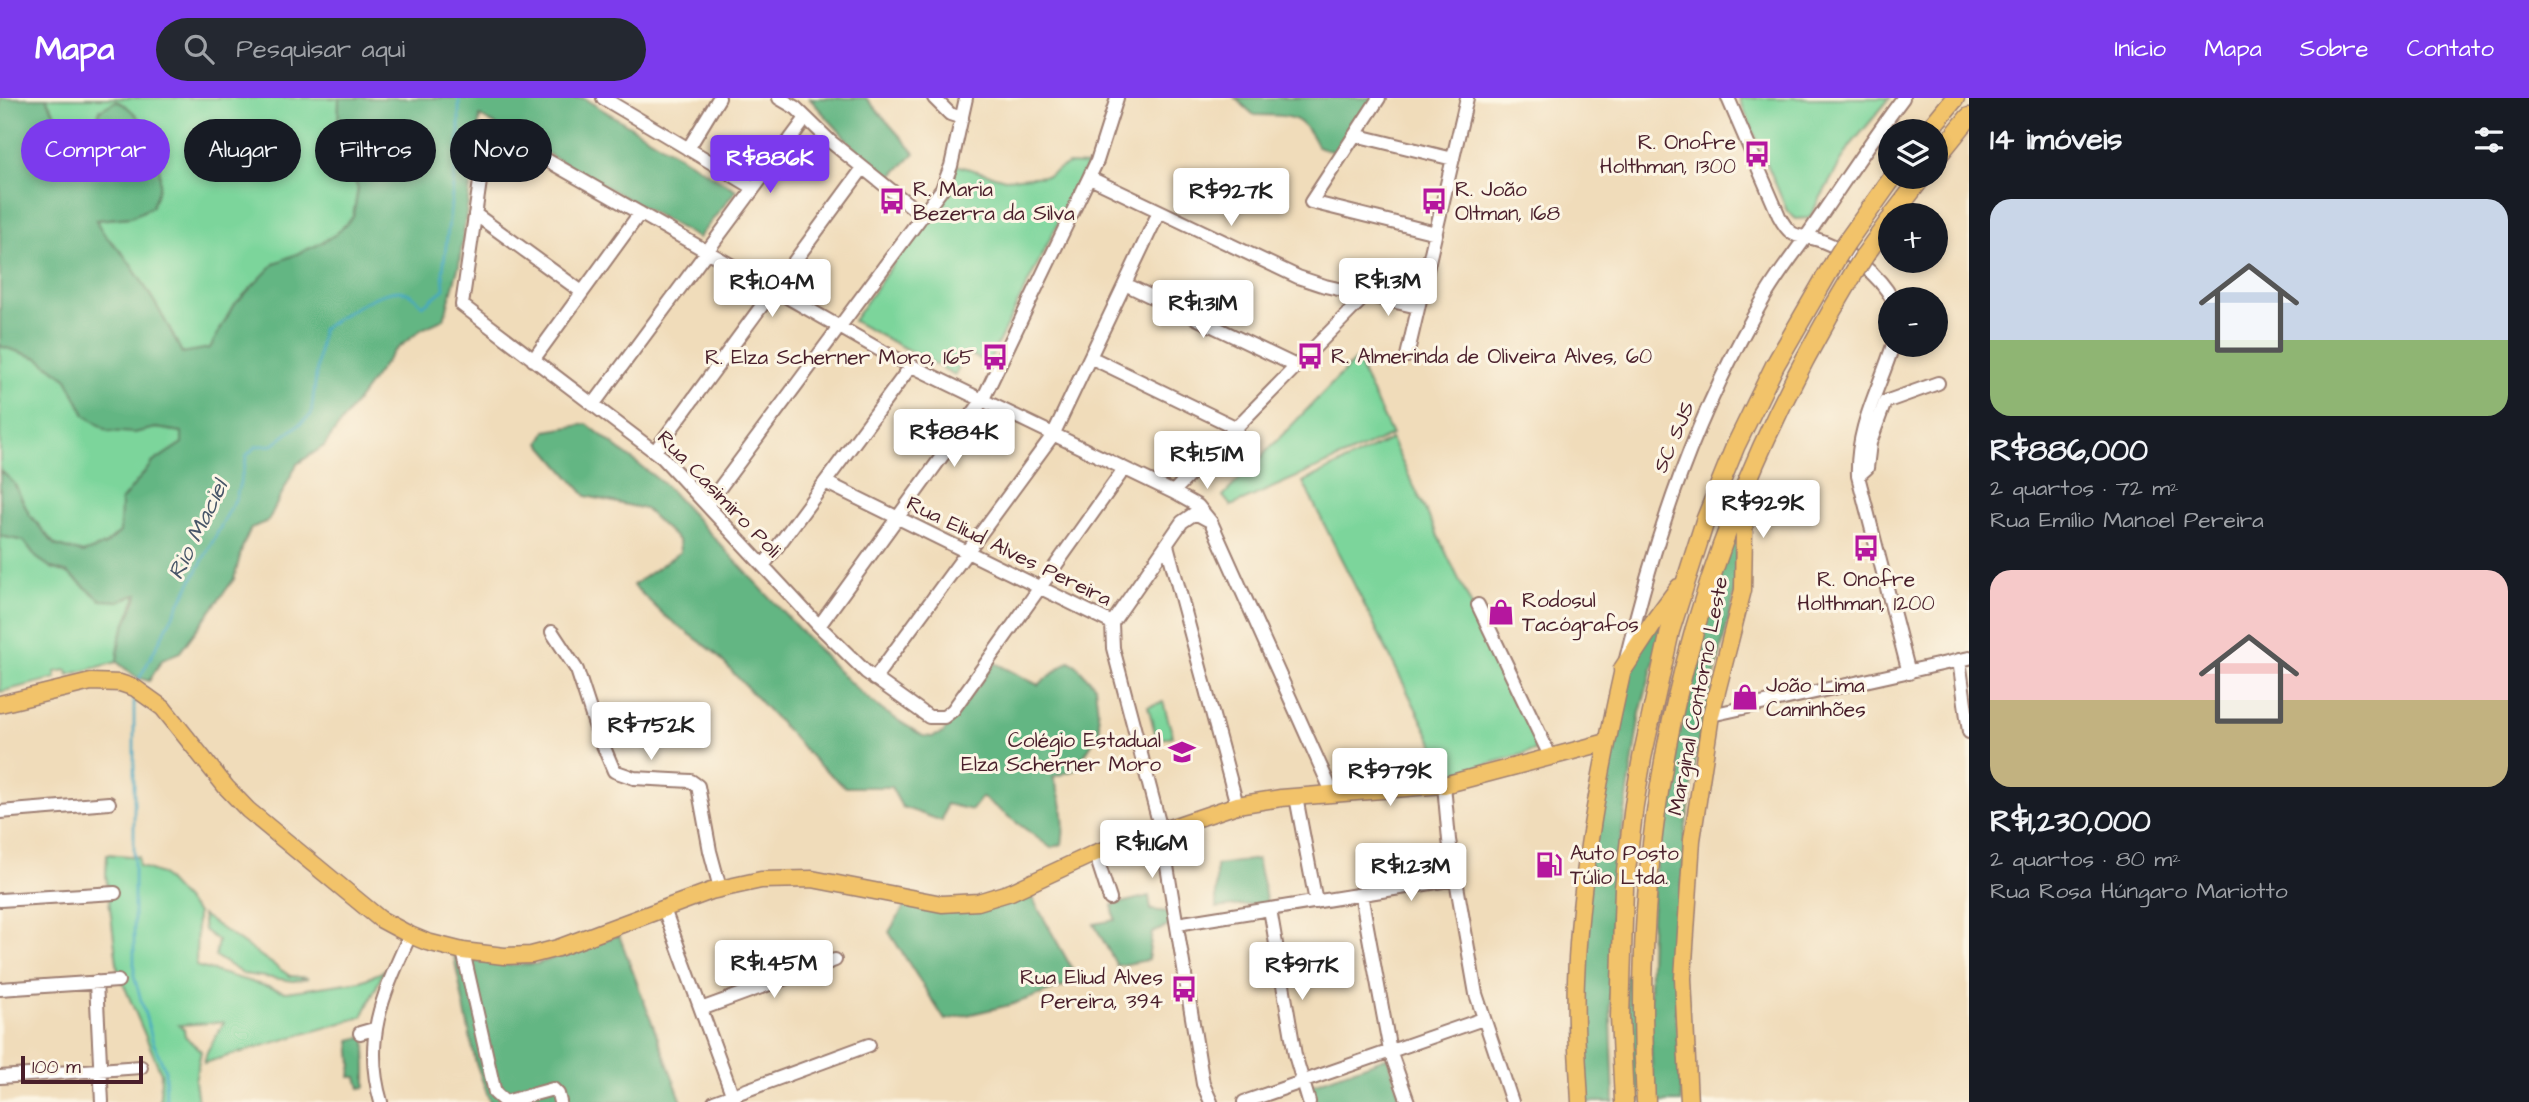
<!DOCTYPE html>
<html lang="pt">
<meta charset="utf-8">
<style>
body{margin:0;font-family:"Architects Daughter",sans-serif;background:#242831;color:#f1f3f6;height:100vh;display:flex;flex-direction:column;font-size:26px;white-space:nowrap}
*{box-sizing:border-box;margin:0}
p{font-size:23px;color:#9ea1a6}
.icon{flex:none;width:38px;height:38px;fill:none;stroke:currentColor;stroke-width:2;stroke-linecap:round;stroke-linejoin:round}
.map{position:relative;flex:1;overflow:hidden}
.details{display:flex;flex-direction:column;background:#171b24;width:560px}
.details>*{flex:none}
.banner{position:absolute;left:21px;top:21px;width:665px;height:63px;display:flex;gap:14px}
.controls{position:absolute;left:1878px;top:21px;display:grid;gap:14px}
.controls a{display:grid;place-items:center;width:70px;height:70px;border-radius:50%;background:#171b24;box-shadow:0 4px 10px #0003;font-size:35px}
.scale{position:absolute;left:21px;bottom:18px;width:122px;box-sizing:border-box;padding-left:7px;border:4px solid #4a1f2b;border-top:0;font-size:19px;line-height:24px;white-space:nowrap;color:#4a1f2b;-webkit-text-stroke:5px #fcf5e5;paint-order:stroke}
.price{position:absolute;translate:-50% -60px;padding:0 16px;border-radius:7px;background:#fff;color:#222;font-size:23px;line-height:46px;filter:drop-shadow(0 2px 4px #0008)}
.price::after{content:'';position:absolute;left:50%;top:42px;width:21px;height:16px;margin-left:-10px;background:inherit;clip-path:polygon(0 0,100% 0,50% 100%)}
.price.current{background:#7c3aed;color:#fff}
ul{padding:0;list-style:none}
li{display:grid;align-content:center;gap:14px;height:371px;padding:0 21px}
li span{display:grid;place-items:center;height:217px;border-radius:21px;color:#555}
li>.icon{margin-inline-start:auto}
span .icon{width:126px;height:126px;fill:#fffc;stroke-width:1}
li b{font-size:30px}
h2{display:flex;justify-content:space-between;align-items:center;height:84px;padding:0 21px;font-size:30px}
.pill{padding:0 24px;border-radius:32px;background:#171b24;box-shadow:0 4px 10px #0003;font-size:24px;line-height:63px}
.pill.current{background:#7c3aed;color:#fff}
header{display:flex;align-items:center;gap:42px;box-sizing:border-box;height:98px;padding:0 35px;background:#7c3aed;color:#fff}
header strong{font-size:33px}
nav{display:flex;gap:38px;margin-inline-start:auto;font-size:24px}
.search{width:490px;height:63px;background:#242831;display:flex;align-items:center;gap:18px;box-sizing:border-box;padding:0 24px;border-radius:38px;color:#9ea1a6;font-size:26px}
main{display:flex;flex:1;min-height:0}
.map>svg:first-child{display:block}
.green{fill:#7bd59b;stroke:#627a63;stroke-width:2}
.forest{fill:#64b683;stroke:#576a57;stroke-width:2}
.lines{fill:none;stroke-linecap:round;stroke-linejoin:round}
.stream{stroke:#43a7c3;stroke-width:2.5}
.minor-casing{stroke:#9d7e72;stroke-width:16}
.major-casing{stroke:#9d7e72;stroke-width:19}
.highway-casing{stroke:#9d7e72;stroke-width:21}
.minor{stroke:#fff;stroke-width:12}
.major{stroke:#f2c36a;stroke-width:16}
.highway{stroke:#f2c36a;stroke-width:18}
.highway-bridge-casing{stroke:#9d7e72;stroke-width:21;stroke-linecap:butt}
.highway-bridge{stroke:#f2c36a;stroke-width:18}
.labels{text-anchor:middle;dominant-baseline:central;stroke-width:6;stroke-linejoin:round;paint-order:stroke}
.poi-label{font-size:21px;fill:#4a1f2b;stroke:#fcf5e5;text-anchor:start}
.street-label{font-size:21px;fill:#4a1f2b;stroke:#fcf5e5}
.water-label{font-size:23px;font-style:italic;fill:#475568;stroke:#fcf5e5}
</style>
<header>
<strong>Mapa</strong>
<div class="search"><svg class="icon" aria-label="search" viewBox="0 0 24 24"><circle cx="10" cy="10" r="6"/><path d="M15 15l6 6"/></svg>Pesquisar aqui</div>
<nav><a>Início</a><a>Mapa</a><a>Sobre</a><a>Contato</a></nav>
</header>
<main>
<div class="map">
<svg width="1969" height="1004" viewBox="0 0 1969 1004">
<rect width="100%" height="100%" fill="#fcf5e5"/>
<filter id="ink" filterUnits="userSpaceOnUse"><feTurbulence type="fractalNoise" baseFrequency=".0143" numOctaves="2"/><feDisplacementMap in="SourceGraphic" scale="14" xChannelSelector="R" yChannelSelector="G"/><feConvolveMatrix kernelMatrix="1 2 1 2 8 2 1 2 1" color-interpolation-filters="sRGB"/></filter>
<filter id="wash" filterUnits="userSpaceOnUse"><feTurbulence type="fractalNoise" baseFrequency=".00686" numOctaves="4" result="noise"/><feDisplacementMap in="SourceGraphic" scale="28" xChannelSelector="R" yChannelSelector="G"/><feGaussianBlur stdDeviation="1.57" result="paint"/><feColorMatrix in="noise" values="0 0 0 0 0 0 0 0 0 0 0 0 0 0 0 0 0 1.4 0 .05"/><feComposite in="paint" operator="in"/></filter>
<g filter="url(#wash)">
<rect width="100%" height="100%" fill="#f0dcba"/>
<path class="green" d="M46,0H339L338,38L358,91L353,119L336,136L316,148L234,208L211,251L182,255C166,222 147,190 126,160C114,143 105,143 96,122L131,119L100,12L93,36L72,49L60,42L56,18Z
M1739,0H1890L1850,48L1809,120L1796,121L1787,113Z
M1068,66L1087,67L988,265L967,255L955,277L853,223L947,89L956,67L1005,81L1047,78Z
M0,248L38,260L68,281L85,317L134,335L156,330L182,334V345L152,365L120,434L105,447L83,455L55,447L29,416L14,385L0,372Z
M1356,261L1392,337L1231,408L1223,398Z
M1391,341L1541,651L1449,677L1303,384Z
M0,438L24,443L37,460L52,470L68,475L101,502L138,495L120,540L117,564L68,577L67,572L55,574L56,580L0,594Z
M1163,604L1173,638L1157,642L1148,608Z
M107,756L139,759V768L161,776L197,815L196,868L286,894L361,883L384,873L362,919L204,965L207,954L224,924L179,927L184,931L185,938L201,953L195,983L198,1004H160L161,975L118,873L106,778Z
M202,817L290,878L308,880L294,883L243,876L215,858L218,843L204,832Z"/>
<path class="forest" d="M0,0H46L56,18L60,42L72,49L93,36L100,12L116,3C143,13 161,54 160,82C160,91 154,101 152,109L131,119L96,122C104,142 115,144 126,160C147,190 166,222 182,255L210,250L233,208L275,165L315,148L336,136L353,119L358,91L338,38L339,0H583L736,92L698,140L480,18L459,167L444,221L422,231L393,254L324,348L297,366L268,423L251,430L243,447L234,481L180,554L162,562L149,583L136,579L117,564L120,540L138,496L119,503L101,502L68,475L52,470L37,460L24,443L0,438V372L14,385L29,416L55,447L83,455L105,447L120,434L121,403L152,365L182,345V334L156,330L134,335L108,333L85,317L67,281L38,260L0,248Z
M809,0H866L915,55L886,84Z
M1235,0H1372L1336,55L1317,48C1301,14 1288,18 1254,17Z
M587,326L665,387L838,573L859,593L882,612L923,638L932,639L943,635L995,565L1038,587L1069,563L1076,567L1095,588L1100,633L1075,672L1053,679C1062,700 1066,724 1062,746L1051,750L982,699L972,712L946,706L942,723L902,709L891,689H845L818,666L714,554L665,518L633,487L680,454L679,443L645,411L586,398L540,345L546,333Z
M1737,424L1735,494L1698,648L1685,735L1676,919L1682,1004H1654C1646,898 1649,790 1666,686C1680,597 1710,510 1737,424Z
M1669,509L1640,615L1617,767L1613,809L1610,893L1614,1004H1586L1580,937L1590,762L1626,572Z
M1257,761L1267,805L1216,810V767Z
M1030,796L1079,883L1010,907L945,922L889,834L905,807H990Z
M1149,798L1151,812L1169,814L1171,827L1152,835L1148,862L1117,868L1094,826L1115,822L1112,807Z
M619,837L682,1004H490L475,962L454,859L506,867L537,866Z
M1626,877L1638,879L1641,1004H1630Z
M366,938V989L360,990L357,979H350L352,966L350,942Z
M1388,959L1401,1004H1313L1307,988Z"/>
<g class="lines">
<path class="stream" d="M138,583L236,400L247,357L257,348L273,347L311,317L322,231C340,219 379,191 401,193C410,194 418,202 423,208L444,191L443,173L459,38V0
M134,596V878L153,944L165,971L166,1004"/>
</g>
</g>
<g filter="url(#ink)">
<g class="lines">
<g class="minor-casing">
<path id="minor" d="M603,0L754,90
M779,0L796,10L831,44L923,118
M934,0L950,16L962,20
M1379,0L1311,104L1436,135
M1728,0L1779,118C1794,146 1799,134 1822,143C1848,153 1880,177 1892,201
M1355,37L1453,61
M688,51L719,0
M1090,80L1298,179L1325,188L1418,209
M475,116L582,194
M1125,186L1296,268
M1893,247C1879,292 1856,329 1858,378L1909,575
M1407,258L1467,0
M1090,259L1237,330
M533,262L640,115
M593,307L806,20
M655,353L863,70
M1124,371L953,612L944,619H929L866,574L819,528L663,360L462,207L485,49C491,39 497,35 508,40L887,256L1173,394L1198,408L1211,424L1333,696
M1858,378L1867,370L1870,345L1885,304L1938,285
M825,384L1112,525
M1173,394L1365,198
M707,407L942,91L951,68L966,0
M1208,422L1195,415L1182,424L1112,525L1113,550L1161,732L1203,986L1211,1004
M1167,447L1237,707
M763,468L911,268
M1478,507L1551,660
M819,528L982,303L1097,63L1117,0
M552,534L577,572L597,633L614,673L634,680L691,683L698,688L710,753L720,790
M1626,561C1656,433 1697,314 1764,200C1776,179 1791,160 1806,139C1838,93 1869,45 1903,0
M1959,562L1969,634
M874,581L1053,337L1159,114
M1711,617L1969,560
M1444,687L1449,742L1476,896L1512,1004
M1296,699L1316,804
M0,714L109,705
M1095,755L1110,801
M1361,796L1390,953L1408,1004
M0,802L115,795
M664,811L735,1004
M1270,811L1295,957L1309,1004
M1177,826L1456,781
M463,853L495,995L505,1004L553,991L558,996L560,1004
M96,884L102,1004
M0,891L118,883
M701,911L835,862
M360,935L374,931
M0,979L141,969
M381,1004C362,939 384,895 410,837
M714,1004L869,947
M1244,1004L1483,921"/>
</g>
<g class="major-casing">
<path id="major" d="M0,606L91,584L120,585L135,590L163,610L226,689L248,712L380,821L410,837L427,844L463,853L504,858L531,857L558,850L711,793L761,782L812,781L942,806L978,804L1011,794L1095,755L1237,707L1281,700L1444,687L1607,644
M1580,1004C1578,964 1574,922 1576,882C1580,776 1600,674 1623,571
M1689,1004L1683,880L1692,742L1711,617L1743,492L1744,433L1749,390"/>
</g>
<g class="highway-casing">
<path id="highway" d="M1928,33L1955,0
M1936,60L1969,19
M1893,117L1922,79
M1846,145L1893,79
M1865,157L1890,122
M1623,571L1654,524L1679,490
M1624,1004L1620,919L1624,790L1634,707L1642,660L1670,533L1705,423L1735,349L1775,267L1836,161
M1646,1004C1627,697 1696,435 1855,173"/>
</g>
<use href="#minor" class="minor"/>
<use href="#major" class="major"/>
<use href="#highway" class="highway"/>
<g class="highway-bridge-casing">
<path id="highway-bridge" d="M1836,161L1846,145
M1855,173L1865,157"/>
</g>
<use href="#highway-bridge" class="highway-bridge"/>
</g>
</g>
<defs>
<g id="bus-bare" transform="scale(2.1)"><path d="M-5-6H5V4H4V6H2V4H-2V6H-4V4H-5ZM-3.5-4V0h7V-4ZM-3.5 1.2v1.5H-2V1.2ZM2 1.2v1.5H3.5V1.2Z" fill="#b5179e" stroke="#fcf5e5" stroke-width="2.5" paint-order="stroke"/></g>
<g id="shop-bare" transform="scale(2.1)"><path d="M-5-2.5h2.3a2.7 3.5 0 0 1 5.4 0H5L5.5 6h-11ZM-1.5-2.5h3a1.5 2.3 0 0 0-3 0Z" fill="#b5179e" stroke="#fcf5e5" stroke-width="2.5" paint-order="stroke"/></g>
<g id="school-bare" transform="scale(2.1)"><path d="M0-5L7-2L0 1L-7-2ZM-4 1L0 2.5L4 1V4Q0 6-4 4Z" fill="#b5179e" stroke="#fcf5e5" stroke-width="2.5" paint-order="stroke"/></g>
<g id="fuel-bare" transform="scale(2.1)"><path d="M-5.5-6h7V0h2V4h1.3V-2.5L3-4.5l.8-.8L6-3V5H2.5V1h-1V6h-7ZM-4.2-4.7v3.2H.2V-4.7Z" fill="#b5179e" stroke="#fcf5e5" stroke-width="2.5" paint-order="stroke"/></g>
</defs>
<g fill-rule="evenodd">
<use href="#bus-bare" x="1757" y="56"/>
<use href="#bus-bare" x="892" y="103"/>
<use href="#bus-bare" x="1434" y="103"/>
<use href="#bus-bare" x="1310" y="258"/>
<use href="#bus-bare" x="995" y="259"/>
<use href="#bus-bare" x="1866" y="450"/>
<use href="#shop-bare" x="1501" y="514"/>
<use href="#shop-bare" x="1745" y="599"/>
<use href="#school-bare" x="1182" y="654"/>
<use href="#fuel-bare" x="1549" y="767"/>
<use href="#bus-bare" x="1184" y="891"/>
</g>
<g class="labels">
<g class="poi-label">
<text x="1736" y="44" text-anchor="end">R. Onofre<tspan x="1736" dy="24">Holthman, 1300</tspan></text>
<text x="913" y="91">R. Maria<tspan x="913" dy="24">Bezerra da Silva</tspan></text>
<text x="1455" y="91">R. João<tspan x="1455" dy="24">Oltman, 168</tspan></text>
<text x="1331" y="258">R. Almerinda de Oliveira Alves, 60</text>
<text x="974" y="259" text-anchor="end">R. Elza Scherner Moro, 165</text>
<text x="1866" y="481" text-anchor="middle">R. Onofre<tspan x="1866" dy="24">Holthman, 1200</tspan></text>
<text x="1522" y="502">Rodosul<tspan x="1522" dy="24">Tacógrafos</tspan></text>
<text x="1766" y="587">João Lima<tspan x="1766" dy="24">Caminhões</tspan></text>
<text x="1161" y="642" text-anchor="end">Colégio Estadual<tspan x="1161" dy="24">Elza Scherner Moro</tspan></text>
<text x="1570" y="755">Auto Posto<tspan x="1570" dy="24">Túlio Ltda.</tspan></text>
<text x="1163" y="879" text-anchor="end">Rua Eliud Alves<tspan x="1163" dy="24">Pereira, 394</tspan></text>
</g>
<g class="street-label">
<text transform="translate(1674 339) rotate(-67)">SC SJS</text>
<text transform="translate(719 396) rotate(46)">Rua Casimiro Poli</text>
<text transform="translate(1009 453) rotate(26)">Rua Eliud Alves Pereira</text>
<text transform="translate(1698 598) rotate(-79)">Marginal Contorno Leste</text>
</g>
<g class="water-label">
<text transform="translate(198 432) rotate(-64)">Rio Maciel</text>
</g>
</g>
</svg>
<div class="controls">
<a><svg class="icon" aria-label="layers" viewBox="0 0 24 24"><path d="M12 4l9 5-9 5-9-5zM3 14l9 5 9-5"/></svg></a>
<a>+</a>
<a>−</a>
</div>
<div class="scale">100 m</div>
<b class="price current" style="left:770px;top:97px">R$886K</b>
<b class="price" style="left:1231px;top:130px">R$927K</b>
<b class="price" style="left:1388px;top:220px">R$1.3M</b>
<b class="price" style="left:772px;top:221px">R$1.04M</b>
<b class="price" style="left:1203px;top:242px">R$1.31M</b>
<b class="price" style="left:954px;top:371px">R$884K</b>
<b class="price" style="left:1207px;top:393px">R$1.51M</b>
<b class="price" style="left:1763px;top:442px">R$929K</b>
<b class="price" style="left:651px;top:664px">R$752K</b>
<b class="price" style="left:1390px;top:710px">R$979K</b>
<b class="price" style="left:1152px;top:782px">R$1.16M</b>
<b class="price" style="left:1411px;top:805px">R$1.23M</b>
<b class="price" style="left:774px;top:902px">R$1.45M</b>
<b class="price" style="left:1302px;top:904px">R$917K</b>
<div class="banner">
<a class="pill current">Comprar</a>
<a class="pill">Alugar</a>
<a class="pill">Filtros</a>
<a class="pill">Novo</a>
</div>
</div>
<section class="details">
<h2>14 imóveis<svg class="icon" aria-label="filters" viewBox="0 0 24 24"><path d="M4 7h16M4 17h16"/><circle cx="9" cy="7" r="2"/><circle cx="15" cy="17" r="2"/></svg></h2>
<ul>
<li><span style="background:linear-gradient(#c9d6e8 65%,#8fb573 0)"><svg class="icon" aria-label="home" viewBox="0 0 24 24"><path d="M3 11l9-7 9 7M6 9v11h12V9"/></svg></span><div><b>R$886,000</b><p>2 quartos · 72 m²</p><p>Rua Emílio Manoel Pereira</p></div></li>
<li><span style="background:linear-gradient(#f6c9c9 60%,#c2b280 0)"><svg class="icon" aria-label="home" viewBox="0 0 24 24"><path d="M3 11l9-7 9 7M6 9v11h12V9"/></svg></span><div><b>R$1,230,000</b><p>2 quartos · 80 m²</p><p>Rua Rosa Húngaro Mariotto</p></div></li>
</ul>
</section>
</main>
